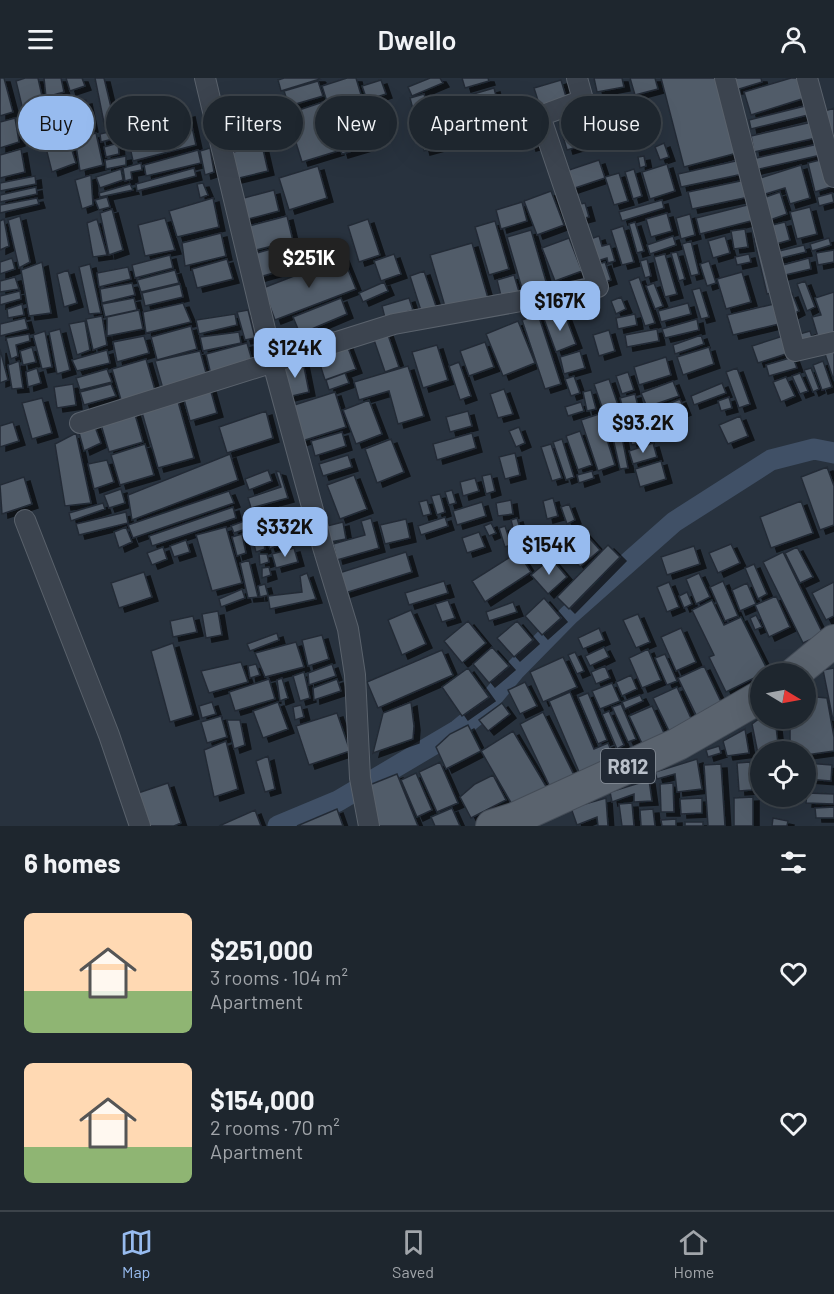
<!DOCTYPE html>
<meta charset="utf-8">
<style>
body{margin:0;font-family:Barlow,sans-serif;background:#2b323a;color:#f1f3f6;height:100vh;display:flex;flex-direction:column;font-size:22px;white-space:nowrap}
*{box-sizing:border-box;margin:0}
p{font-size:20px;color:#a1a5aa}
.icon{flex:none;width:33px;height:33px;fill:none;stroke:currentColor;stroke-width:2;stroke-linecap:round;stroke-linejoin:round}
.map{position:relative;height:748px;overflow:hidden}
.panel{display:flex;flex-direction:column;background:#1e262e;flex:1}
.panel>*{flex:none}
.banner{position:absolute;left:18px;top:18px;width:798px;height:54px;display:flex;gap:12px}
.needle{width:39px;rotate:100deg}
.fabs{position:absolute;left:750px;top:585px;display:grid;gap:12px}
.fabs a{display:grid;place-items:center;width:66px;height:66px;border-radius:50%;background:#1e262e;box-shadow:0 6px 24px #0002,0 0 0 2px #3c434a;font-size:30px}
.price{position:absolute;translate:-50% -51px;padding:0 14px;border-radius:12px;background:#97bbef;color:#111;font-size:20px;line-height:39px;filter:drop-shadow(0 2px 3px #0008)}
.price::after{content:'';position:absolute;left:50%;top:36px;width:18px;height:14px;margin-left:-9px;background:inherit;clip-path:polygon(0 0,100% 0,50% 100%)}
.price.current{background:#222;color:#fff}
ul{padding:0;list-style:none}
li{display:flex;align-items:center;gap:18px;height:150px;padding:0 24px}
li span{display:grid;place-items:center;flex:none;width:168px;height:120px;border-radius:9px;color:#555}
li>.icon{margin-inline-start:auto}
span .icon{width:72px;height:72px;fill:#fffc;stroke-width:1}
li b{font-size:26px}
h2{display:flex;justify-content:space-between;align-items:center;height:72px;padding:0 24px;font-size:26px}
.pill{padding:0 21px;border-radius:27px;background:#1e262e;box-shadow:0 6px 24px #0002,0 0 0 2px #3c434a;font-size:21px;line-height:54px}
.pill.current{background:#97bbef;color:#111}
header{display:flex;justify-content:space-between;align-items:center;height:78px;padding:0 24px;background:#1e262e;font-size:27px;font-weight:600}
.tabs{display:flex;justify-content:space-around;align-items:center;height:84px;border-top:2px solid #3c434a;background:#1e262e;font-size:16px;color:#a1a5aa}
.tabs a{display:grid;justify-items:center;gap:3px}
.tabs .current{color:#97bbef}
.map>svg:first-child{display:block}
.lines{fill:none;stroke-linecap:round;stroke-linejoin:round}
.canal{stroke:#405066;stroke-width:21}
.building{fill:#515b69;stroke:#232b36;stroke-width:1.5;filter:url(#shadow)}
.minor-casing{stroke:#5a626c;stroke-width:22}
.primary-casing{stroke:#454d58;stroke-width:34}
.minor{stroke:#3c444f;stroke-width:20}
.primary{stroke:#5a636e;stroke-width:32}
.labels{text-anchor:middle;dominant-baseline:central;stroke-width:6;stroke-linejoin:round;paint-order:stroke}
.shield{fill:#212934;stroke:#8b929c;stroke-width:1.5}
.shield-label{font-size:20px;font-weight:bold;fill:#b8bfc9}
</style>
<header><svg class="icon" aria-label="menu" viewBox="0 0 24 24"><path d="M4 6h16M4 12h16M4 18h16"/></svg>Dwello<svg class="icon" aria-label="person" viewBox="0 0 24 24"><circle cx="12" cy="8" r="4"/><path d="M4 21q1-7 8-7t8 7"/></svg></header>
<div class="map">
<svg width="834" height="748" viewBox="0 0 834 748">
<defs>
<filter id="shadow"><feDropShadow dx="6" dy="4" stdDeviation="0" flood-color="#0009"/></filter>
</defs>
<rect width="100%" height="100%" fill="#28323e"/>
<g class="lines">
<path class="canal" d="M278,748L338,723L458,652L480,634L514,593L569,537L674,444L771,382L814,371L834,375"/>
</g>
<path class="building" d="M0,0H4L13,34L0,38Z
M25,0H38L47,41L26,45L16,3Z
M44,0H61L64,14L46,19Z
M66,0H82L85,8L70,13Z
M95,0H104L115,46L105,50Z
M284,0H319L320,1L281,13L278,2Z
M347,0H356L362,20L329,30L322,8Z
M430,0H440L443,5L412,18L408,9Z
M462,0H488L489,3L465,10Z
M594,0H622L624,9L597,14Z
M630,0H655L658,11L635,17Z
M661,0H722L741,74L684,89Z
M733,0H761L762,4L736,12Z
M791,0H799L805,20L751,37L744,14Z
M381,2L386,16L367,22L362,8Z
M561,2L567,22L540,29L534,10Z
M318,3L323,18L289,28L284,13Z
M494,10L499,29L476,36L470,17Z
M424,16L439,69L424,73L410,20Z
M86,22L92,50L72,56L66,27Z
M323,24L338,73L302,84L287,36Z
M805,28L808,37L751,51L749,42Z
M834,30V55L826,58L819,35Z
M189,35L196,67L133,83L126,51Z
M367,36L376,66L342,76L333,46Z
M586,37L594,64L567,72L559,45Z
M635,37L640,55L607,66L602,48Z
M15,40L19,64L0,70V44Z
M451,40L460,61L444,68L435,47Z
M812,44L816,60L754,74L751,58Z
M121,51V59L101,64L100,56Z
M540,54L544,65L530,69L527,57Z
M96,55L103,87L80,93L75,61Z
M69,63L76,85L52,94L46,70Z
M118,65L119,76L106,79L104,69Z
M664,65L669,79L660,82L655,69Z
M818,66L821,77L755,92L752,81Z
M262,67L268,93L231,102L225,76Z
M210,70L214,94L205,97L200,73Z
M21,71L25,94L0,100V77Z
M198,72L201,85L146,98L144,87Z
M126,78V87L106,91L105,82Z
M644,78L646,88L640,90L638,79Z
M824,81L831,109L815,114L808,85Z
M599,82L605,100L572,111L566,93Z
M740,82L743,96L681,109L678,96Z
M141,85L142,92L131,94L132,101L125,103L123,90Z
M667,86L675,113L650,121L642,94Z
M801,87L810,120L790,126L785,110L759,118L754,102Z
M318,88L327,120L289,132L279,100Z
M194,90L196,98L137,113L136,106Z
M121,91L123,102L100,110L96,99Z
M634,91L642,118L633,121L625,94Z
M619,95L628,123L614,127L605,99Z
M91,97L93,127L82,131L75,102Z
M35,98L36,106L0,113V105Z
M745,102L749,119L692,131L688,114Z
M203,105L208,117L200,120L197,106Z
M130,106L133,112L100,119L99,115Z
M36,109L37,116L0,124V117Z
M274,112L279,133L245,142L240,121Z
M551,113L564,147L537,157L524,123Z
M780,114L787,136L767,143L760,121Z
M832,115L834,124L819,128L817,119Z
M107,119L110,129L99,132L95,122Z
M37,120L39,126L0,135V127Z
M213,120L219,149L177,159L169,133Z
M662,122L664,130L622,143L619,134Z
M522,124L527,143L501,151L496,132Z
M585,125L589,139L581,141L576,127Z
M751,126L755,142L700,156L696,140Z
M810,129L817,156L797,161L790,134Z
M112,131L123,172L109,177L100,135Z
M667,135L672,153L651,159L646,141Z
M690,136L695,157L681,161L676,140Z
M20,138L30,184L19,190L8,142Z
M287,138L293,163L252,173L245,149Z
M165,140L175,172L145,178L138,147Z
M4,141L9,168L0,172V143Z
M97,141L107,177L93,179L87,145Z
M368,141L380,177L359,184L348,148Z
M495,143L509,191L489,197L475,149Z
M635,144L644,173L637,175L629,146Z
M785,144L790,162L773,167L768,148Z
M623,148L634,184L622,187L611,152Z
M745,151L748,169L734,171L731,153Z
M531,152L547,207L523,214L507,159Z
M221,155L226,178L185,188L182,165Z
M599,158L602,168L610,166L615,183L608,185L607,180L594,184L587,162Z
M673,158L676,167L650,176L647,167Z
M725,158L730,175L713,180L708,163Z
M569,160L582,193L555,203L542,170Z
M762,160L775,214L767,216L754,161Z
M829,160L831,167L812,173L810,166Z
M691,163L699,196L691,198L682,166Z
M295,164L302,187L256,200L250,177Z
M472,165L488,220L446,232L430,177Z
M804,167L806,174L777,181L775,174Z
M834,172V184L818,187L816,175Z
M677,174L685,201L679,203L671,175Z
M394,176L401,196L381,203L374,183Z
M665,176L677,216L665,219L654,179Z
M749,176L751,184L737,187L735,179Z
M170,177L173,190L135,200L132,187Z
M343,179L356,211L275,242L263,210Z
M12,180L15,191L0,196V184Z
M809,180L811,191L781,198L779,188Z
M227,181L233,201L197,210L192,191Z
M647,181L651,198L645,200L640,183Z
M709,183L716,205L707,208L700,186Z
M42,184L51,235L29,238L21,192Z
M605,184L611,202L602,205L596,187Z
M90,186L101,235L89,236L79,189Z
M128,189L131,201L99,209L97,195Z
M68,192L77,225L64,229L57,196Z
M175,192L179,205L141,214L137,202Z
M424,193L437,231L422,236L410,198Z
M742,194L751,224L726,231L717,201Z
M514,197L520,217L502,222L497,202Z
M15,199L19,211L0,214V203Z
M639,199L655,245L645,248L629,203Z
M805,203L815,229L807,233L797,206Z
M384,204L388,213L363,224L359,215Z
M132,205L135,217L102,225L100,211Z
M654,205L663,228L655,231L646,208Z
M180,206L183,219L145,228L142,215Z
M700,210L709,239L701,241L692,212Z
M20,213L21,221L0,227V218Z
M834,214V260L818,259L812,239L821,237L815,220Z
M792,215L799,233L791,237L784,218Z
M621,219L626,231L616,236L611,223Z
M134,220L137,232L105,239L102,226Z
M341,220L347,236L300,256L293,239Z
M409,220L413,232L385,240L382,228Z
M183,225L191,244L146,255L143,234Z
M688,225L691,236L661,244L658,233Z
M22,226L24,237L8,240L7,231Z
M774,226L779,246L733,257L727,237Z
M139,232L143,251L107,258V239Z
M248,232L255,260L245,262L237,234Z
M564,234L576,266L556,274L544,241Z
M235,236L237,247L199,256L196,242Z
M538,236L561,306L545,311L522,242Z
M635,236L637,247L618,251L616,240Z
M102,238L107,267L93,272L86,241Z
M25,240L28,251L0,258V246Z
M697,241L699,252L665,260L662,251Z
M85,243L90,272L77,277L69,246Z
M518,243L535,285L503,298L486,256Z
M191,248L197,271L157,282L151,259Z
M60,251L70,292L57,296L49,254Z
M386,251L399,289L385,294L372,256Z
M657,251L659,263L627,269L625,257Z
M609,252L615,273L599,278L593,257Z
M45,253L52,289L42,291L33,257Z
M810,253L813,262L799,267L796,257Z
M239,254L241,265L203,273L200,259Z
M29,256L30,263L16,267L18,278L11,281L6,260Z
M701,257L704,266L675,276L673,267Z
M786,257L792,274L758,285L752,268Z
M144,258L149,275L117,284L113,264Z
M485,264L494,289L469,298L460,273Z
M247,265L254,289L212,301L206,276Z
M347,267L356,291L325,302L317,277Z
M437,267L448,302L423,310L412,274Z
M32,269L36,284L23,287L20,273Z
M709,269L714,286L683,297L677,279Z
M0,271L8,302L0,305Z
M107,272L110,285L77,293L72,282Z
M200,273L208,302L163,311L155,283Z
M580,273L585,290L564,296L560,279Z
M824,273H834V303Z
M666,279L671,297L639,307L634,289Z
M793,279L797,290L769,298L766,287Z
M146,281L155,312L121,322L112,291Z
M19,283L23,310L12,311L8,287Z
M823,283L832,309L822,312L813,287Z
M303,284L309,314L288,319L281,289Z
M459,284L471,318L460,322L449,288Z
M408,288L424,338L398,346L389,313L359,322L354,304Z
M37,290L41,305L28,309L26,294Z
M737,290L750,326L739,330L726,294Z
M811,290L819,311L813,314L804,292Z
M107,291L112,304L80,312L76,300Z
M628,294L634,312L622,316L616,298Z
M345,295L349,305L329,312L326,302Z
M800,295L808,313L800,316L792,298Z
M574,298L580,315L571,318L565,301Z
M786,299L795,318L781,324L773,304Z
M609,301L621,336L606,341L594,306Z
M673,303L679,318L647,329L641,315Z
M722,305L726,315L694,327L691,318Z
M73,306L76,327L57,330L54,309Z
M111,306L116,318L84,327L80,314Z
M210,310L217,335L190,343L183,318Z
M504,311L513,336L498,340L490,316Z
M591,312L596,331L587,333L583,314Z
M335,314L346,349L299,364L288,329Z
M635,316L642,345L628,349L620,320Z
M729,319L732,330L721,333L718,323Z
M42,320L52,355L32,361L22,325Z
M177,320L194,380L158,390L141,331Z
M680,321L685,333L650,347L646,335Z
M369,322L382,356L356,366L343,332Z
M581,324L584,333L568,338L565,329Z
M134,333L143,364L109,374L100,343Z
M266,333L273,360L227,375L219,349Z
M468,333L472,348L450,354L446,339Z
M599,336L615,387L598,393L581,342Z
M740,338L748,358L728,366L719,347Z
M13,344L19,363L0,369V348Z
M94,346L101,365L84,373L78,351Z
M519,349L525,365L516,369L509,353Z
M645,350L648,362L632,367L628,356Z
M580,353L592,387L578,392L566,358Z
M342,354L346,368L315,378L311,363Z
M621,354L628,390L620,391L612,356Z
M76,355L91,425L65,428L55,366Z
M472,355L476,370L437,382L433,366Z
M391,361L404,394L377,405L365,371Z
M562,361L574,399L566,402L553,364Z
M653,365L657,379L633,386L629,373Z
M145,366L154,397L120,407L111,377Z
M551,366L562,400L552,403L541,369Z
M515,375L520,397L505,401L499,379Z
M230,376L238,402L132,442L128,417Z
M348,377L352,389L323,398L319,386Z
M107,382L114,404L94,411L88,386Z
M661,383L666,401L640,409L635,391Z
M827,389L834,408V447L820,452L801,399Z
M268,392L272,403L249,412L245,401Z
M276,393L280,394L288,420L251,430L248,420L281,409Z
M592,393L594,400L579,405L577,397Z
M491,396L495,413L486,416L482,398Z
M354,397L367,431L340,441L327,407Z
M24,399L32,426L2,436L0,407Z
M475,400L479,413L463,418L460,404Z
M121,411L125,425L109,430L104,417Z
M452,412L456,425L449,427L445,414Z
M229,413L234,425L133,460L128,447Z
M440,416L445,434L437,437L431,418Z
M553,420L558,438L547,441L543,423Z
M427,422L431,436L423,438L419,424Z
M511,422L513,436L498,438L496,425Z
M801,423L813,455L771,470L760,439Z
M482,424L486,438L457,447L453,433Z
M103,425L105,431L71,443L69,435Z
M569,426L575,442L567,446L561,429Z
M233,429L236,440L152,468L149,458Z
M281,429L284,438L234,455L231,448Z
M290,433L298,458L270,471L266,460L290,448L286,434Z
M126,434L128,445L79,457L76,446Z
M445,439L448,448L421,457L418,448Z
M371,440L379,470L337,482L333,466L365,457L361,443Z
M517,440L524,463L517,465L511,442Z
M406,441L410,460L385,466L380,447Z
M343,444L346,461L330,464L327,448Z
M491,445L496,455L489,458L484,448Z
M505,448L511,467L505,469L499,450Z
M126,449L132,464L119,470L114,454Z
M226,449L242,505L212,513L196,457Z
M261,452L265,471L256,474L251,455Z
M583,453L600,472L580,489L564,470Z
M479,454L485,469L467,475L462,460Z
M242,456L246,475L237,478L232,459Z
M552,457L559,475L539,483L532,465Z
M186,462L190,474L174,479L170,468Z
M731,466L740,485L718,495L709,475Z
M608,467L620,479L569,531L557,519Z
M694,468L700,486L667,497L661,479Z
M163,469L167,481L152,487L147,475Z
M797,469L813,499L800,505L785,475Z
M294,470L298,484L276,490L272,476Z
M406,474L412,494L345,515L339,495Z
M518,474L531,494L485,524L472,503Z
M783,474L823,556L803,565L763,484Z
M259,476H267L269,484L260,487Z
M551,480L567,499L548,516L531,497Z
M249,482L258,519L248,520L240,485Z
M754,486L767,516L758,521L745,490Z
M269,489L271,497L262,500V490Z
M144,494L152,519L119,530L111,505Z
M307,495L316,521L270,531L268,518L302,514L300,498Z
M699,495L710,519L696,526L686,501Z
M444,503L448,515L409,527L405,515Z
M723,503L738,538L725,543L710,509Z
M669,504L679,529L667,534L657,509Z
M834,504V538L826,542L812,515Z
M747,505L756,526L740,533L732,512Z
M265,506L268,517L260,519L258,508Z
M242,511L245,520L221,529L219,521Z
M687,514L692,526L684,530L679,518Z
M776,518L790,549L769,559L755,527Z
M544,520L561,540L542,557L525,538Z
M448,522L455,540L442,544L435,526Z
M712,522L724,547L741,539L768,593L726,614L709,579L714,577L692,532Z
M513,524L517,534L489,543L486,534Z
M411,532L426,566L402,577L388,542Z
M218,533L222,557L206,560L202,536Z
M638,536L650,564L636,570L623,542Z
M756,537L762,549L755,552L750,540Z
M193,538L197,554L173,559L170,543Z
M468,543L486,565L462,585L444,563Z
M517,543L533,562L514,579L497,560Z
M599,550L604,562L583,571L578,560Z
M681,550L696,584L676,593L661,559Z
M277,555L279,562L250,573L247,566Z
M322,557L329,581L308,588L302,562Z
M296,564L304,589L265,599L255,575Z
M173,565L193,637L170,644L151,573Z
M492,569L509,588L489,605L473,586Z
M604,569L609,579L590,588L585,578Z
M648,571L661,602L642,610L629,580Z
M442,572L453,597L378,630L367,604Z
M575,574L584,593L577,596L568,577Z
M665,576L677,603L667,607L655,580Z
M563,579L577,609L543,624L530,594Z
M241,584L248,604L209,615L201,593Z
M256,586L260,597L250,600L248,588Z
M332,586L336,598L309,607L308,595Z
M605,588L610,600L596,606L591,594Z
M704,588L724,630L699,643L678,600Z
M468,590L489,619L462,638L442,609Z
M834,590V642H833L823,592Z
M304,594L310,620L300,623L293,598Z
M631,597L637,611L622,618L616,604Z
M282,600L288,620L280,623L277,602Z
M269,601L275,621L235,633L229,614Z
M337,601L341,613L314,622L313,610Z
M525,604L537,628L520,636L508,612Z
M612,605L620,623L600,631L592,613Z
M677,609L694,647L671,657L653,620Z
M570,614L594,671L608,665L617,686L582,701L549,623Z
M588,615L607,662L598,666L578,619Z
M640,617L643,623L625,631L622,624Z
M806,618L827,620L834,659V673L806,677V674H790V640H806Z
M212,624L216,636L202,640L199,628Z
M278,624L288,651L263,660L253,633Z
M411,624L414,648L413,661L373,675L383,635Z
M502,625L510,636L488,653L479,642Z
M621,626L636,661L628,664L612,629Z
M301,627L304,639L295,642L293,629Z
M652,628L668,664L646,674L629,638Z
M609,633L624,667L617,671L602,636Z
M543,634L574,697L550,709L520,646Z
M337,635L350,673L309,687L296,648Z
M221,638L227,659L207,665L201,644Z
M760,640H775L779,674H760V686L752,646Z
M227,642H240L245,667L234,671Z
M468,647L481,673L446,691L436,669L450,656Z
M745,651L749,675L727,678L723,663Z
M513,653L547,710L514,730L481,673Z
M226,663L238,711L214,719L204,672Z
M719,668L721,675L708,679L706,672Z
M268,678L275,711L265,714L256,683Z
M697,681L702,711L677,714L675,696L657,701L655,694Z
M440,684L458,725L437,734L419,694Z
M750,684L752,712L739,713L737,685Z
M806,685L832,687L831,703L806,701Z
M721,686L725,748H708L704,687Z
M416,695L432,732L417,739L401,702Z
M397,696L418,748H378L362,710Z
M493,697L506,722L471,740L460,719L475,706Z
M649,702L652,723L634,724V716L612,724L610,714Z
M168,705L181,745L174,748H144L135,716Z
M673,705L674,734H661L660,706Z
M807,715L834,716V726L806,725Z
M753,719V748H734V720Z
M606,720L608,748H598L597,739L577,747L571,730Z
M702,720V735L681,736L680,721Z
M632,725L634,748H622L619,726Z
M834,729V740H816L815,730Z
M452,730L460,748H435L431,739Z
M337,731L343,748H297Z
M653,731L655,748H641L640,732Z
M255,732L261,748H219Z
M773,740L788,743L787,748H772Z
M676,741V748H662L661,742Z
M685,744H703V748H685Z"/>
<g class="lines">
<g class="minor-casing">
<path id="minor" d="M205,0L273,285L323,469L348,551L355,597L360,700L369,748
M725,0L795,273L834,264
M807,0L834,99
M80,345L394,246L598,209L540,38L583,22L577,0
M25,442L109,657L140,748"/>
</g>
<g class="primary-casing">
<path id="primary" d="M794,596L834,563
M492,748L514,741L678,666L760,619"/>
</g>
<use href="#minor" class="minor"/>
<use href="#primary" class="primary"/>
</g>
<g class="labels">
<rect class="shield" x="601" y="671" width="54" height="34" rx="4.5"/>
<g class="shield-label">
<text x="628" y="688">R812</text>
</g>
</g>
</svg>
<div class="fabs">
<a><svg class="needle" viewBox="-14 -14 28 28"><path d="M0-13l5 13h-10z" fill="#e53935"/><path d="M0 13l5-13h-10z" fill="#a1a5aa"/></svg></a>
<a><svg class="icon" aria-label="locate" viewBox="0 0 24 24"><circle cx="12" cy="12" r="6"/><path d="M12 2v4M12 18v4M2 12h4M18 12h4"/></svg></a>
</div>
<b class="price current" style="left:309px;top:211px">$251K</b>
<b class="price" style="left:560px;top:254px">$167K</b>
<b class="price" style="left:295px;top:301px">$124K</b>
<b class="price" style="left:643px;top:376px">$93.2K</b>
<b class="price" style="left:285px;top:480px">$332K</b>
<b class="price" style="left:549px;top:498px">$154K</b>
<div class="banner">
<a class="pill current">Buy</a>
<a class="pill">Rent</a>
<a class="pill">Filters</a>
<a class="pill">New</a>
<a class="pill">Apartment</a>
<a class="pill">House</a>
</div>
</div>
<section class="panel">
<h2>6 homes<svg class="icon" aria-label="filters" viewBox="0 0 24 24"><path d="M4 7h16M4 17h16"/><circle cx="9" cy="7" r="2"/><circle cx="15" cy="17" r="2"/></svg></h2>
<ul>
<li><span style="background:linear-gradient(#ffd9b3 65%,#8fb573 0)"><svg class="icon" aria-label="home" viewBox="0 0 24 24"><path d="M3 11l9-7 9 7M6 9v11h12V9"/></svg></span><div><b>$251,000</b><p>3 rooms · 104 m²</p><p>Apartment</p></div><svg class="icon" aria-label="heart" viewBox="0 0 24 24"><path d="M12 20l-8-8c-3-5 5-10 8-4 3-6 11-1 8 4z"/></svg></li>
<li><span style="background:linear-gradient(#ffd9b3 70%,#8fb573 0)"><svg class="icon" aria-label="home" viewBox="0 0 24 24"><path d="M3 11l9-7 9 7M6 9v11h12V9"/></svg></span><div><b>$154,000</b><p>2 rooms · 70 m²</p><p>Apartment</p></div><svg class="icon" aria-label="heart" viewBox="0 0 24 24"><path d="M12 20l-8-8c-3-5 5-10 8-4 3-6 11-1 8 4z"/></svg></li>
</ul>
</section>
<nav class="tabs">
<a class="current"><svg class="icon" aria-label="map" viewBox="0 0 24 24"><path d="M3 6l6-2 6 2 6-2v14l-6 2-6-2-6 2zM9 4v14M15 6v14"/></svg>Map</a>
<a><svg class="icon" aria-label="saved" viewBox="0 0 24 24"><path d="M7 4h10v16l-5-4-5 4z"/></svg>Saved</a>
<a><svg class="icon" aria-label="home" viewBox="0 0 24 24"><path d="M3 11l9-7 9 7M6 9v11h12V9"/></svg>Home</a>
</nav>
